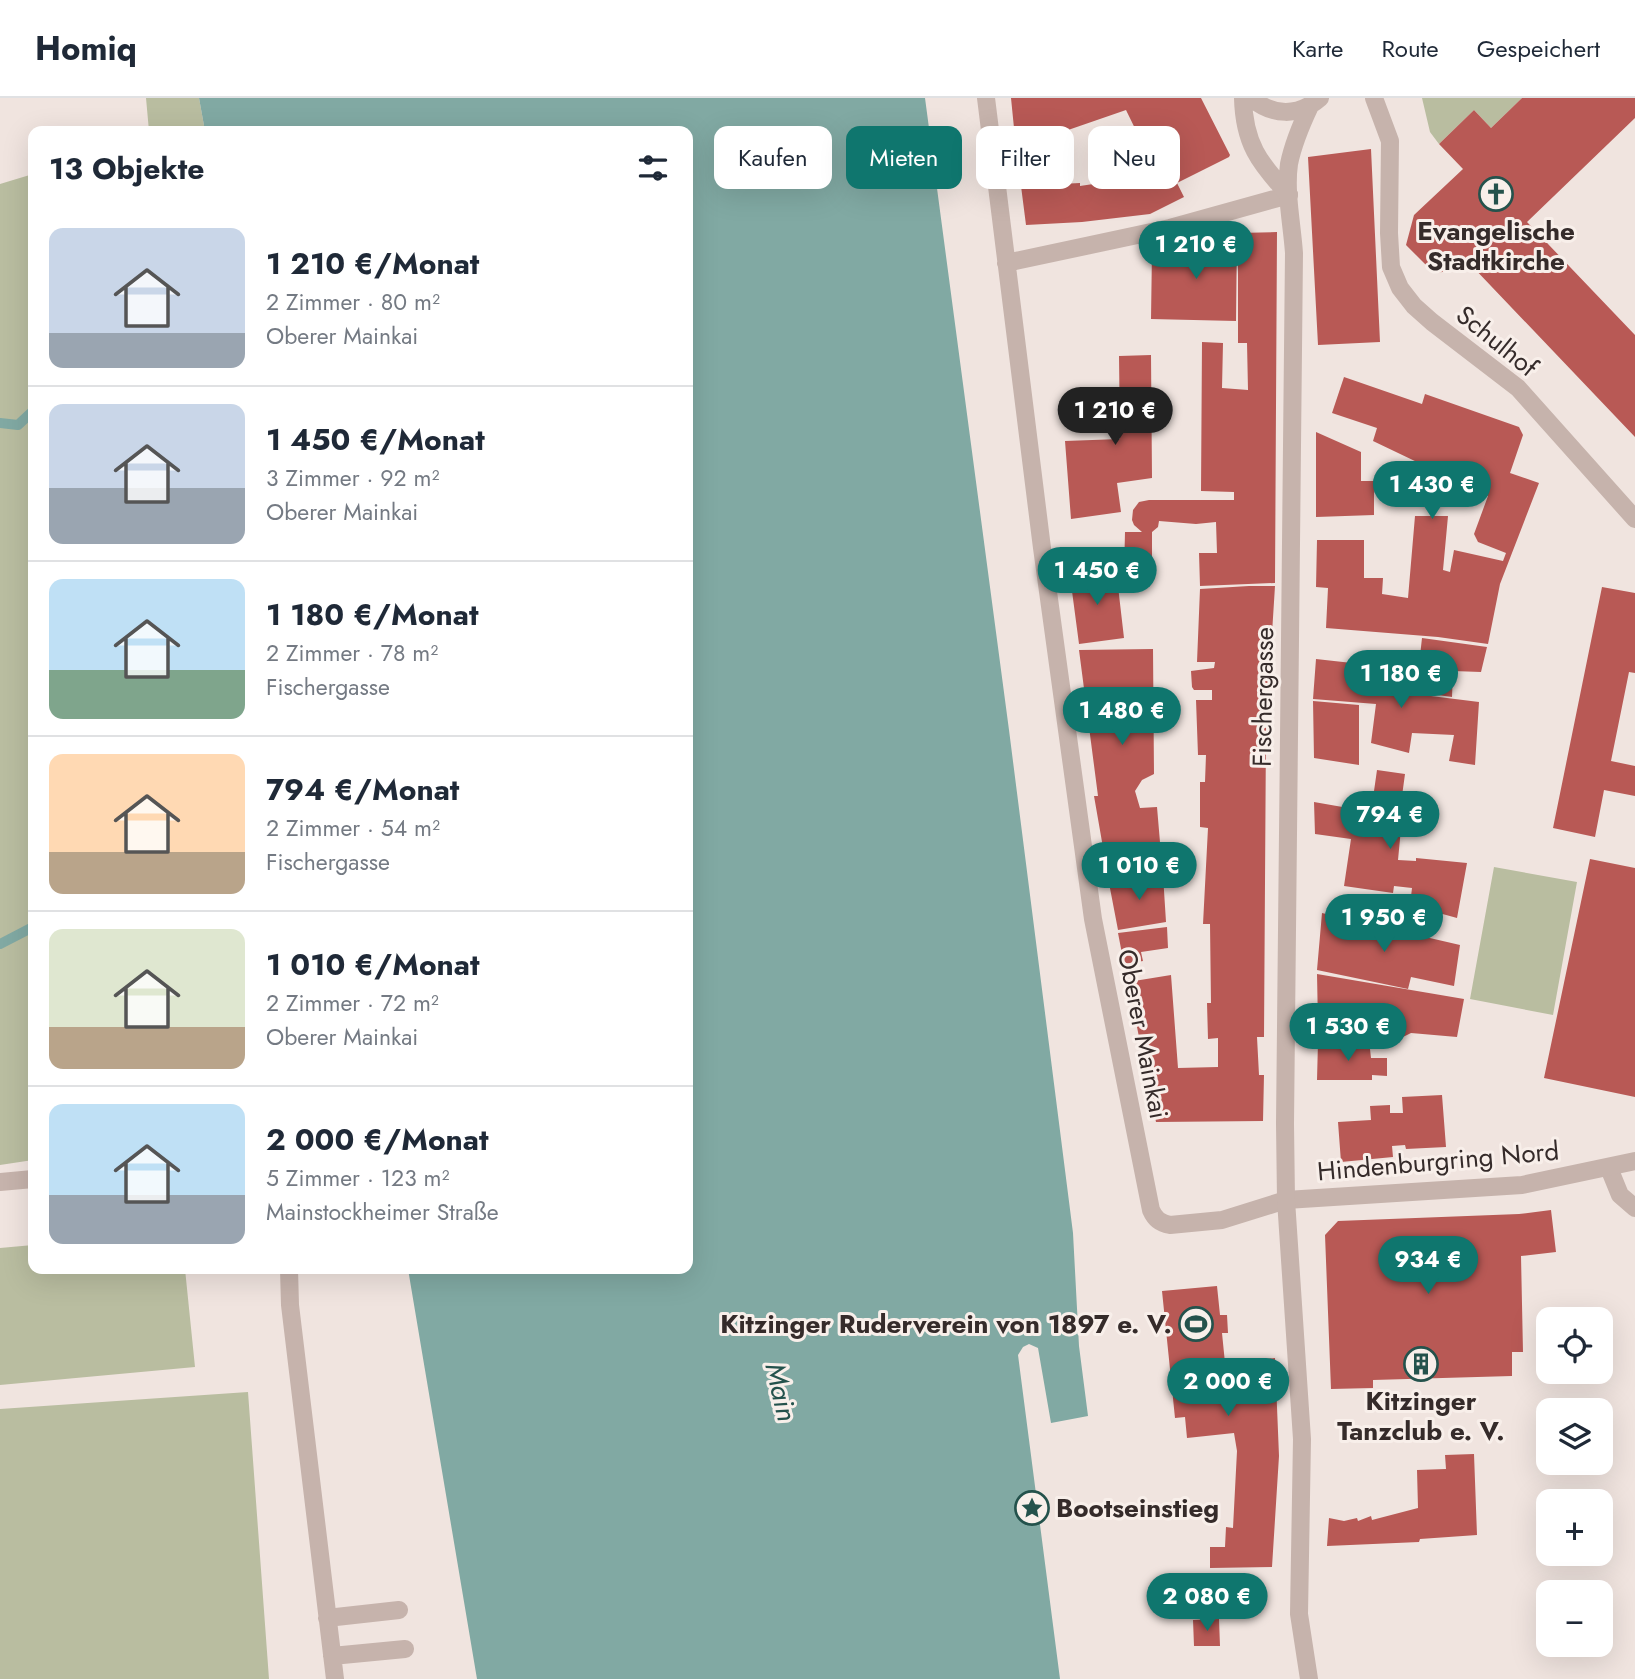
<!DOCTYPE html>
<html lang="de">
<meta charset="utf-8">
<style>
body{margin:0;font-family:Jost,sans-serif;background:#f6f6f7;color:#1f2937;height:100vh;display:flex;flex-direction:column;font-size:26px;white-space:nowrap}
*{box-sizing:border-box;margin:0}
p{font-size:23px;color:#747a83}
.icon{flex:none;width:38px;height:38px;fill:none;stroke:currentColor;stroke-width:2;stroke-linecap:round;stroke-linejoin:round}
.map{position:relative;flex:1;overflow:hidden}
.side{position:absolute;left:28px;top:28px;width:665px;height:1148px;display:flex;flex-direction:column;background:#fff;border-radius:14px;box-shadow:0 7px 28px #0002}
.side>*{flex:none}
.guide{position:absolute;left:714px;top:28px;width:665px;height:63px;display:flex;gap:14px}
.controls{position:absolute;left:1536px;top:1209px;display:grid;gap:14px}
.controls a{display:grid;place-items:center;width:77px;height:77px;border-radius:14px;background:#fff;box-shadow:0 7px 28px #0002;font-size:35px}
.price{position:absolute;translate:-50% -60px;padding:0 16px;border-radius:24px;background:#0f766e;color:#fff;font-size:23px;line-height:46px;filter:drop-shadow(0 2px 4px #0008)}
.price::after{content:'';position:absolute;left:50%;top:42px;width:21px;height:16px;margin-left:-10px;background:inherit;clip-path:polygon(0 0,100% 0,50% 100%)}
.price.selected{background:#222;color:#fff}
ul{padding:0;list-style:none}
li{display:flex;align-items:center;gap:21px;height:175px;padding:0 21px}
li+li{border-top:2px solid #e0e1e3}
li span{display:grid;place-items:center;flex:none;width:196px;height:140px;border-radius:14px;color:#555}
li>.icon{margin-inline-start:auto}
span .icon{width:84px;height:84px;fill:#fffc;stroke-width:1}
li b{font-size:30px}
h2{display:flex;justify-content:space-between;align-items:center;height:84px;padding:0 21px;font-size:30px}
.tag{padding:0 24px;border-radius:14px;background:#fff;box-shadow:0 7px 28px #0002;font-size:24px;line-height:63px}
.tag.selected{background:#0f766e;color:#fff}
header{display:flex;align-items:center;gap:42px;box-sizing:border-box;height:98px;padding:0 35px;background:#fff;border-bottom:2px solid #e0e1e3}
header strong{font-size:33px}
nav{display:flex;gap:38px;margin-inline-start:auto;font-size:24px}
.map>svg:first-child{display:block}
.green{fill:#b9bda0}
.water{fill:#81a9a3}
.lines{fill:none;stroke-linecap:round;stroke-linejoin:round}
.stream{stroke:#81a9a3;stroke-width:10}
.building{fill:#b85955}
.service{stroke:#c6b3ac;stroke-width:18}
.minor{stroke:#c6b3ac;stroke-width:18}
.tertiary{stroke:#c6b3ac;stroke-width:18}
.labels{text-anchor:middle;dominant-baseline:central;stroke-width:6;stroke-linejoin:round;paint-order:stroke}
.poi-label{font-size:26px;font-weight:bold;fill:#352b2a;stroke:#f8efea}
.street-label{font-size:26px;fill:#352b2a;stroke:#f8efea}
.water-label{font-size:28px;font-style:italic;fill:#24524c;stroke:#f8efea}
</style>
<header>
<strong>Homiq</strong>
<nav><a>Karte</a><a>Route</a><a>Gespeichert</a></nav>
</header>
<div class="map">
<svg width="1635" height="1581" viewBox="0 0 1635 1581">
<rect width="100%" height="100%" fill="#f0e4df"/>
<path class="green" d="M146,0H199L205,33H149Z
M1422,0H1522L1491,30L1474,12L1439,46L1430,34Z
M33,76V1062L0,1067V86Z
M1494,769L1577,784L1553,917L1470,901Z
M33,1147V1171H185L195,1269L0,1287V1150Z
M248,1294L269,1581H0V1311Z"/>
<path class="water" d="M199,0H925L1009,632L1073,1135L1079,1248L1088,1318L1051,1325L1038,1250L1029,1246L1023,1249L1018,1257L1060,1581H477L408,1171H688V33H205Z"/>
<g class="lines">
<path class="stream" d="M0,325L18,327L33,313
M0,846L33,829"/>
</g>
<path class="building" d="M1011,0H1201L1230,57L1229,59L1177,85L1184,99L1150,116L1082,124L1026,127L1021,88L1080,85V88L1133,80L1129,71L1147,69L1143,55L1146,53L1126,12L1016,50Z
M1522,0H1635V20L1527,124L1635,237V339L1471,167L1467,171L1434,175L1406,147L1414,117L1463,71L1439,46L1474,12L1491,30Z
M1371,51L1380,244L1318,247L1308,59Z
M1237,134L1236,223L1151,221L1152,153Z
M1277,134L1275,485L1200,488L1199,455H1217L1216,424L1196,426L1159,423L1158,429L1152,434V476H1124L1125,434H1142L1134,427L1132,422L1133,412L1139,404L1149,402H1234V394L1201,393L1202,244L1223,245L1222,290L1248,292L1247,245H1238V135Z
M1151,257L1152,380L1117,385L1121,414L1071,421L1065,343L1120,341L1119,258Z
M1344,279L1422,306L1425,296L1519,329L1523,337L1510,375L1539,385L1500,486L1488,546L1438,539L1326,530L1328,490L1316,489L1317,442H1364V480H1383L1382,496L1408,500L1415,418H1448L1443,472L1450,474L1454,452L1503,463L1506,455L1478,444L1474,436L1488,398L1373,343L1377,330L1332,315Z
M1316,334L1361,354V383H1378L1374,395V417L1316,419Z
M1116,471L1124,540L1079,546L1070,478Z
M1249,488H1275L1266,630L1264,939H1257L1259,977H1264L1263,1023L1156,1024L1128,884L1171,877L1178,970L1218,969V940L1208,941L1207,905H1211L1210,826H1203L1208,730L1200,729V684H1205L1206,657H1198L1196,602H1212V592H1194L1192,589L1191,573L1214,570L1215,564H1197L1200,491Z
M1602,489L1635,495V575L1629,574L1611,663L1635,668V698L1604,692L1595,739L1553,730Z
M1422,540L1487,549L1481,574L1453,573L1452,599L1416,594Z
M1153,551L1154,676L1142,682L1135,693L1140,710L1157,709L1161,756L1105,761L1094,698H1098L1079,552Z
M1316,561L1370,567L1367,590L1479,604L1475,667L1449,663L1454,637L1412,635L1409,655L1371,645L1376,606L1313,601Z
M1313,603L1359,607V667L1314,660Z
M1377,672L1405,676L1399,720H1402L1398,762L1416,763V760L1467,765L1457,820L1410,807L1412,790L1394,788L1393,795L1344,788L1351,741L1315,736L1314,704L1371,714Z
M1590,761L1635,770V999L1544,980Z
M1163,777L1166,824L1118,832L1109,785Z
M1322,815L1460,847L1454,888L1411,879L1408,891L1317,872Z
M1167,829L1168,850L1141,854L1143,863L1124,866L1118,835Z
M1317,876L1464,901L1457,939L1411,935L1403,939L1388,932L1318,927Z
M1318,944L1370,951L1371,960H1387V978L1372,977V982H1317Z
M1442,997L1446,1049L1406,1051L1405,1047L1392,1048L1393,1059L1341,1064L1338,1024L1371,1022L1370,1008L1390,1007V1015H1403L1402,999Z
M1551,1112L1556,1154L1521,1158L1523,1254H1512V1278L1373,1282V1290L1331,1291L1325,1137L1338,1123L1519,1116Z
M1217,1188L1220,1217H1227L1228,1235H1222L1225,1265L1275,1260L1279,1358L1272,1469L1210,1470V1449H1225L1226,1429L1233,1430L1237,1353L1234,1335L1187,1340L1185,1319L1175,1320L1162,1193Z
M1474,1356L1477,1437L1420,1441L1419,1444L1327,1448L1329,1420L1344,1423L1357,1420L1358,1423L1371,1418L1372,1422L1418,1410L1417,1372L1446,1371L1445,1357Z
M1219,1521L1220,1548H1194L1193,1522Z"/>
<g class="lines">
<path class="service" d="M1374,0L1390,43L1389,135L1391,169L1400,190L1414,208L1432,224L1518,290L1635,421
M1609,1070L1620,1097L1635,1110
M0,1084L33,1081
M289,1171L290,1207L335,1581
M327,1520L399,1512
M332,1558L405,1551"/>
<path class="minor" d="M986,0L1042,450L1093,821L1151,1112C1155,1121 1160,1125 1170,1127L1222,1122L1286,1102L1522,1087L1635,1063
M1006,165L1170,130L1289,97"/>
<path class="tertiary" d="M1243,0C1244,45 1259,65 1289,97
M1251,0C1273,18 1298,19 1320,0
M1309,1581L1299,1516L1302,1341L1286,1102L1285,1026L1294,155C1292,126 1285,94 1289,66C1293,46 1301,27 1310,8"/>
</g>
<defs>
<g id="church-ring" transform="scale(1.75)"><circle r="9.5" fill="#f8efea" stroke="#24524c" stroke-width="1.5"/><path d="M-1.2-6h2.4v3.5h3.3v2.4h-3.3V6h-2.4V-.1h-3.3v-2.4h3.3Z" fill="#24524c"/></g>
<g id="stadium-ring" transform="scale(1.75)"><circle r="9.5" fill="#f8efea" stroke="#24524c" stroke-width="1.5"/><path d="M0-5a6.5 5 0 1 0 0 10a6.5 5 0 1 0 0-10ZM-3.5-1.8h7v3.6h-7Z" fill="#24524c"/></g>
<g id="building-ring" transform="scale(1.75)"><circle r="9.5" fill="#f8efea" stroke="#24524c" stroke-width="1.5"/><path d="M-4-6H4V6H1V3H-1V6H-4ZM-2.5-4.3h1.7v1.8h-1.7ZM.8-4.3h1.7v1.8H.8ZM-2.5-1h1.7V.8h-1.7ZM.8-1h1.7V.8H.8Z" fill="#24524c"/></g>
<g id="sight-ring" transform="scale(1.75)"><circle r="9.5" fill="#f8efea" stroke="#24524c" stroke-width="1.5"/><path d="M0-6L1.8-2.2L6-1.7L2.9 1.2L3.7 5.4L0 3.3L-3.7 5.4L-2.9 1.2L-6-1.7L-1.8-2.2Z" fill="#24524c"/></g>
</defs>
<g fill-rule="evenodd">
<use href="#church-ring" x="1496" y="96"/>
<use href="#stadium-ring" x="1196" y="1226"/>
<use href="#building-ring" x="1421" y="1266"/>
<use href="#sight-ring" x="1032" y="1410"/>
</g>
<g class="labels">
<g class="poi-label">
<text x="1496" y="133">Evangelische<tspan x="1496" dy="30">Stadtkirche</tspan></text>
<text x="1172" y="1226" text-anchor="end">Kitzinger Ruderverein von 1897 e. V.</text>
<text x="1421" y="1303">Kitzinger<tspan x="1421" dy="30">Tanzclub e. V.</tspan></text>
<text x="1056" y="1410" text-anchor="start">Bootseinstieg</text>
</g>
<g class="street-label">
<text transform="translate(1497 243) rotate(39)">Schulhof</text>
<text transform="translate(1263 599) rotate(-89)">Fischergasse</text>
<text transform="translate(1143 936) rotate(79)">Oberer Mainkai</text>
<text transform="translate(1438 1063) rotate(-5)">Hindenburgring Nord</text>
</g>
<g class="water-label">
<text transform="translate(781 1294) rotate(77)">Main</text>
</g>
</g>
</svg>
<div class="controls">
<a><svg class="icon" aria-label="locate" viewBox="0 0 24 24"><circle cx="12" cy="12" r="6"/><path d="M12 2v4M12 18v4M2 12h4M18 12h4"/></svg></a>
<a><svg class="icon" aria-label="layers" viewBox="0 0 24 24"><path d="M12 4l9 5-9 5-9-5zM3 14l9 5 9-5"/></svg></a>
<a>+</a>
<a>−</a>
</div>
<b class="price" style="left:1196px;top:183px">1 210 €</b>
<b class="price selected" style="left:1115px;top:349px">1 210 €</b>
<b class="price" style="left:1432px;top:423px">1 430 €</b>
<b class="price" style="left:1097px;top:509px">1 450 €</b>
<b class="price" style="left:1401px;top:612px">1 180 €</b>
<b class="price" style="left:1122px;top:649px">1 480 €</b>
<b class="price" style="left:1390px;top:753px">794 €</b>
<b class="price" style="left:1139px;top:804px">1 010 €</b>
<b class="price" style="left:1384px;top:856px">1 950 €</b>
<b class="price" style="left:1348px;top:965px">1 530 €</b>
<b class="price" style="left:1428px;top:1198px">934 €</b>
<b class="price" style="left:1228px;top:1320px">2 000 €</b>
<b class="price" style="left:1207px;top:1535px">2 080 €</b>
<div class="guide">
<a class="tag">Kaufen</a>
<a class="tag selected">Mieten</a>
<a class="tag">Filter</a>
<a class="tag">Neu</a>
</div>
<section class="side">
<h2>13 Objekte<svg class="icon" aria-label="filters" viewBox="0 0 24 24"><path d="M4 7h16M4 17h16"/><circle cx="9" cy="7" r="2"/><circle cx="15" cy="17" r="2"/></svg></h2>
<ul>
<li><span style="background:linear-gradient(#c9d6e8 75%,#9aa5b1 0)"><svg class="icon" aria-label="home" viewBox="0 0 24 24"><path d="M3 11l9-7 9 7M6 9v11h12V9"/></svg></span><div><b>1 210 €/Monat</b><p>2 Zimmer · 80 m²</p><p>Oberer Mainkai</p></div></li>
<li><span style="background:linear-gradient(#c9d6e8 60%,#9aa5b1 0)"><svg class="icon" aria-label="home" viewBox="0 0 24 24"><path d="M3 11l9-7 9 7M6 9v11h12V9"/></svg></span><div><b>1 450 €/Monat</b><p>3 Zimmer · 92 m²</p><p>Oberer Mainkai</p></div></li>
<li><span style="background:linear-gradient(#bfe0f5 65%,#7fa58c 0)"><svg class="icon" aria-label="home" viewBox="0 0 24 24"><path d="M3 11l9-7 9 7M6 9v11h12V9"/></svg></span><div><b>1 180 €/Monat</b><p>2 Zimmer · 78 m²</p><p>Fischergasse</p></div></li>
<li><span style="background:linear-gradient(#ffd9b3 70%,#b9a48a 0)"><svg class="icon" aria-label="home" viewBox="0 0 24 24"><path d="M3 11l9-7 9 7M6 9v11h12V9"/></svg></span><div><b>794 €/Monat</b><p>2 Zimmer · 54 m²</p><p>Fischergasse</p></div></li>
<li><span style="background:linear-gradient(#dfe7d0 70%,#b9a48a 0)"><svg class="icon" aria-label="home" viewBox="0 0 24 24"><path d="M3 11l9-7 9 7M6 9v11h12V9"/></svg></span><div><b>1 010 €/Monat</b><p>2 Zimmer · 72 m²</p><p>Oberer Mainkai</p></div></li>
<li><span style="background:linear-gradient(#bfe0f5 65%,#9aa5b1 0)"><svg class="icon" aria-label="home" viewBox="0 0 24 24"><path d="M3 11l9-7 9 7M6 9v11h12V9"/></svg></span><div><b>2 000 €/Monat</b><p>5 Zimmer · 123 m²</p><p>Mainstockheimer Straße</p></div></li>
</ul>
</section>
</div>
